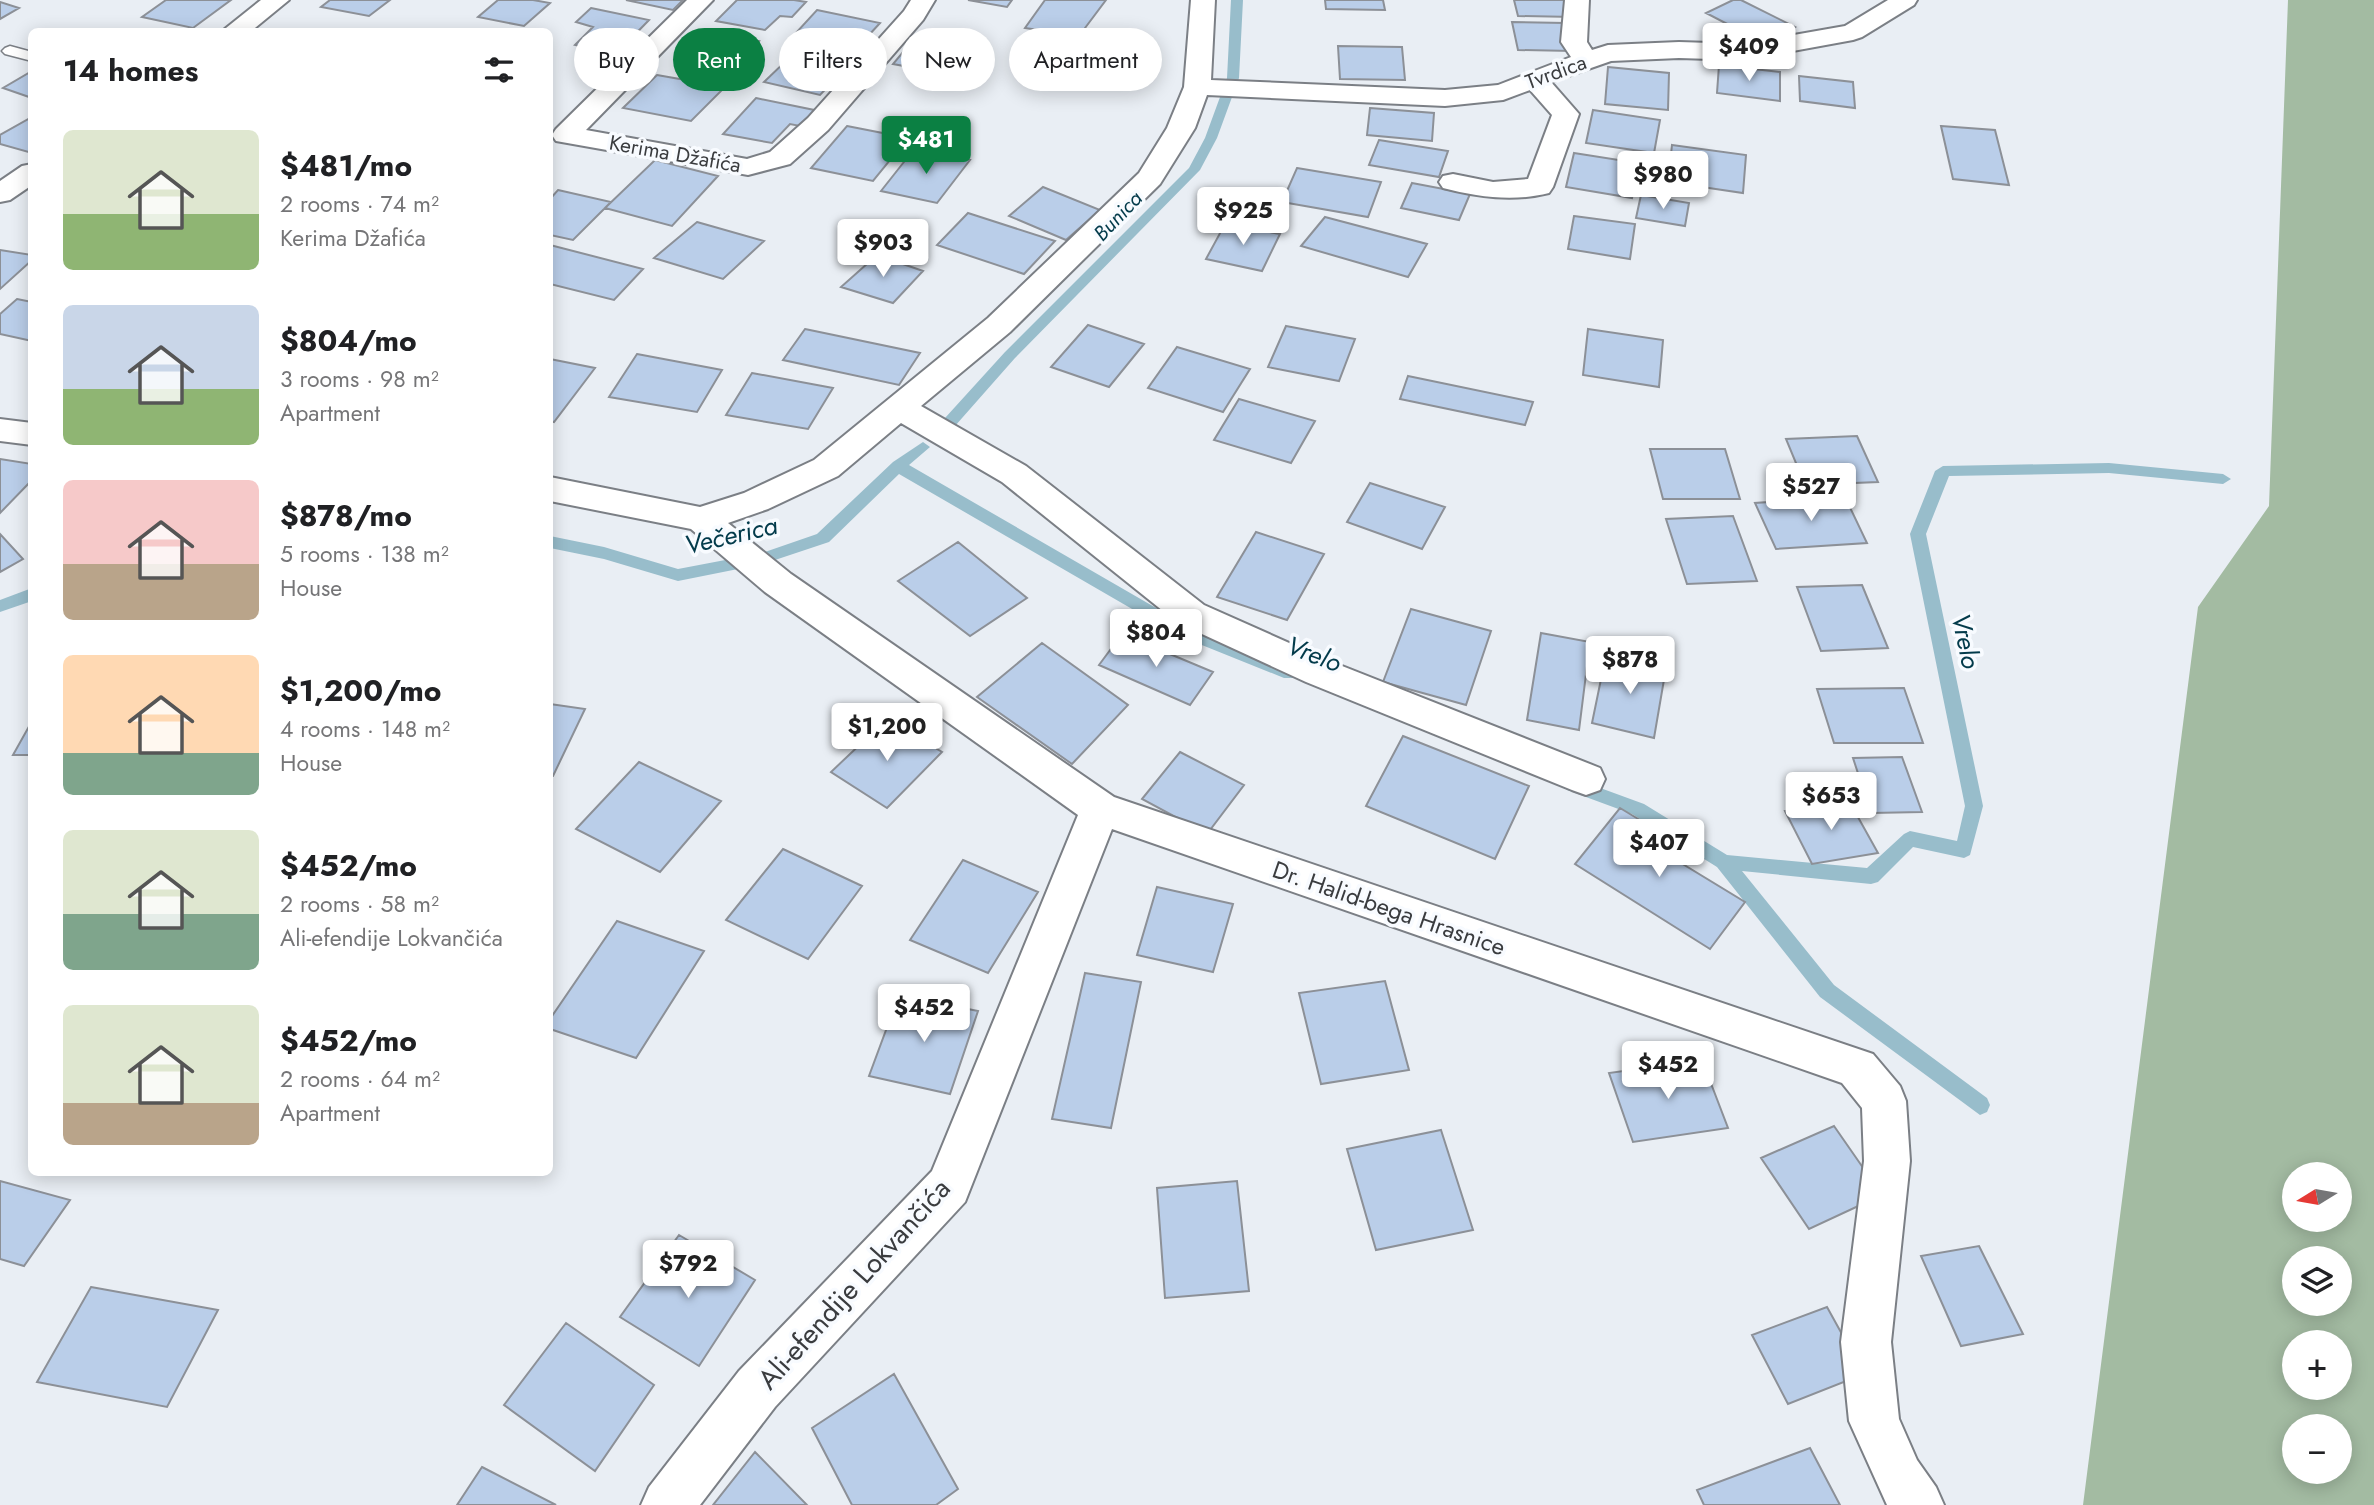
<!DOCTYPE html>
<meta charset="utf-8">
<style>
body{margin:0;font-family:Jost,sans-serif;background:#f6f6f6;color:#202124;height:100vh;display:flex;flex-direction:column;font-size:26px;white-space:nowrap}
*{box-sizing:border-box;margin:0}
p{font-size:23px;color:#757577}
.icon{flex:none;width:38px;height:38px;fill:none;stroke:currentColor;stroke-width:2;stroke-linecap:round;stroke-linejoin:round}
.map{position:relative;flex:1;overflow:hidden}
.side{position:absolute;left:28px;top:28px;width:525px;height:1148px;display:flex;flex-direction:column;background:#fff;border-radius:10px;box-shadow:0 4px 18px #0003}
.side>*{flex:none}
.guide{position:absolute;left:574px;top:28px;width:665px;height:63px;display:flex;gap:14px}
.needle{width:46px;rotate:259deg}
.tools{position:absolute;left:2282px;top:1162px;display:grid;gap:14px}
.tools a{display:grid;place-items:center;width:70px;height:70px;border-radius:50%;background:#fff;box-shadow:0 4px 18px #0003;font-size:35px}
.price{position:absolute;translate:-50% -60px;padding:0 16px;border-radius:7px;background:#fff;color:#222;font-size:23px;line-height:46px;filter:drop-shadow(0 2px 4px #0008)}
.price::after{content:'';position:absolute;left:50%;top:42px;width:21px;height:16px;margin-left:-10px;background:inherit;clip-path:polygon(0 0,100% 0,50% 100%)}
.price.active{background:#0b8043;color:#fff}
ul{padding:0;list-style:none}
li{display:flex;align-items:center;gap:21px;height:175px;padding:0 35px}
li span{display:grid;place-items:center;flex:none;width:196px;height:140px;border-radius:10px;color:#555}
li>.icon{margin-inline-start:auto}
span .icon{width:84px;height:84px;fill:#fffc;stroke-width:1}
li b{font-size:30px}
h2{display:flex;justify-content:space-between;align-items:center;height:84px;padding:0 35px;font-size:30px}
.pill{padding:0 24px;border-radius:32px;background:#fff;box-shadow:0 4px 18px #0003;font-size:24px;line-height:63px}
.pill.active{background:#0b8043;color:#fff}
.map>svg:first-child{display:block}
.forest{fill:#a3bba2;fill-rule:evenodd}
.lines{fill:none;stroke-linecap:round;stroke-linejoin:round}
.stream{fill:#98bdcb;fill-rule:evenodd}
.building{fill:#bacee9;stroke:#8c9097;stroke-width:2}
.lane-casing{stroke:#7b7f85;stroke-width:3}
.street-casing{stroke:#7b7f85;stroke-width:4}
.lane{fill:#fff;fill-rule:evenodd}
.street{fill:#fff;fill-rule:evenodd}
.labels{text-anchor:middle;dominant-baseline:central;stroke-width:7;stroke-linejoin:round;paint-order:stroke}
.far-street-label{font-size:21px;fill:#3a3c3f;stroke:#f8fbff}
.far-water-label{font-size:21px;font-style:italic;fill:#033b4b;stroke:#f8fbff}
.street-label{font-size:24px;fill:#3a3c3f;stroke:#f8fbff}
.water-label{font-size:26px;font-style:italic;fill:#033b4b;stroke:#f8fbff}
.near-street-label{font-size:28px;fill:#3a3c3f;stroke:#f8fbff}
</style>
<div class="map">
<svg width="2374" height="1505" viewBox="0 0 2374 1505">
<rect width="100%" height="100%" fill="#e9eef4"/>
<path class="forest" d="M2288,0H2374V1505H2083L2198,607L2269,506ZM2294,1174H2340V1220H2294ZM2294,1258H2340V1304H2294ZM2294,1342H2340V1388H2294ZM2294,1426H2340V1472H2294Z"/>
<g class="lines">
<path class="stream" d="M1231,0H1243L1239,78L1217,138L1200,170L1015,358L955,426H945L943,422L945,418L1005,352L1189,168L1205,138L1227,78Z
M923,442L930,447L909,465L1189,627L1296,668L1298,673L1296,678H1284L1177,635L899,474L829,542L763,564L678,581L604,559L550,548V536L604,547L678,569L762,553L817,534L893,462Z
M2109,463L2223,474L2231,479L2223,484L2109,473L1949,476L1926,534L1983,806L1970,855L1964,858L1913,847L1878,882L1871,884L1742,871L1834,985L1987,1098L1990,1105L1987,1112L1980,1115L1820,997L1717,867L1632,814L1567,790L1564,785L1567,780L1573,778L1644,804L1727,855L1867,868L1904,834L1910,831L1957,841L1965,806L1910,534L1935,471L1943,466Z
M32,588V601L0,612V600Z"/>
</g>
<path class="building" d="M166,0H231L193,28L142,17Z
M330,0H390L369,16L321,7Z
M498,0H533L550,3L524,26L478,17Z
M626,0H683L673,10Z
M737,0H794L806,2L792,17L780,16L765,30L716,21Z
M968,0H1012L1007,7Z
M1045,0H1106L1079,36L1025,28Z
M1325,0H1383L1385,10L1326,9Z
M1514,0H1570L1574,17L1518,16Z
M1733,0H1741L1795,27L1764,43L1706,13Z
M0,2L19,8L0,19Z
M591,8L649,20L616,54L575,45L593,27L576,22Z
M817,10L880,23L858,47L794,35Z
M1512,22L1565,23L1572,51L1518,50Z
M707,30L759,41L731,69L678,58Z
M918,34L981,45L958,76L893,64Z
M1338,46L1402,47L1405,80L1340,79Z
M790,57L845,69L820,95L764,82Z
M1719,65L1780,72V101L1717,93Z
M1608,67L1669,73L1668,110L1605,104Z
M32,71V98L3,88Z
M657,75L725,87L691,121L623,108Z
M1799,76L1853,82L1855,108L1800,101Z
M756,98L819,111L805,127L790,124L772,143L723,134Z
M1370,108L1434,113L1432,141L1367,135Z
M1593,110L1660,120L1654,153L1586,143Z
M32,117V153L0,144V135Z
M847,126L908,138L873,181L811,168Z
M1941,126L1995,130L2009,185L1953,179Z
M1379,140L1448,151L1439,177L1369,165Z
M1672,145L1746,155L1743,193L1668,182Z
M915,148L970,160L937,203L881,191Z
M1574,153L1638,163L1632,198L1566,187Z
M655,160L718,176L672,226L605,208Z
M1297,168L1381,182L1368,217L1282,202Z
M1412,183L1470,194L1459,220L1401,208Z
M1043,187L1100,210L1066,240L1009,216Z
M558,190L611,202L573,240L550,235V199Z
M1641,195L1689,203L1685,226L1636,218Z
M968,213L1055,241L1024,274L937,245Z
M1574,216L1635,224L1630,259L1568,249Z
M1325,217L1427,244L1408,277L1301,246Z
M697,222L764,241L723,279L654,258Z
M1225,224L1280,234L1262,271L1206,259Z
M550,245L643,269L614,300L550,284Z
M0,250L32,255V260L0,289Z
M877,255L923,271L893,303L841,287Z
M17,299L32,302V341L0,334V314Z
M1088,325L1144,344L1109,387L1051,367Z
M1286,326L1355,339L1339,381L1268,367Z
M805,329L920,353L899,385L783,360Z
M1588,329L1663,340L1659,387L1583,375Z
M1177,347L1250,369L1223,412L1148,388Z
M637,354L722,370L697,412L609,397Z
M550,359L595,368L554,422L550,421Z
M752,373L833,388L808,429L726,415Z
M1408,376L1533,402L1525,425L1400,399Z
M1239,399L1315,421L1291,463L1214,440Z
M1857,436L1878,482L1805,485L1786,439Z
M1650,449H1725L1740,499H1663Z
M0,459L32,464V480L0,513Z
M1370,483L1445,507L1422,549L1347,522Z
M1845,497L1867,543L1776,549L1755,503Z
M1733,516L1757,581L1687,584L1666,519Z
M1256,532L1324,554L1287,620L1217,597Z
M0,534L23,559L0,572Z
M958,542L1027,598L970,636L898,581Z
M1862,585L1888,648L1821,651L1797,587Z
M1411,609L1491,631L1466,705L1383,682Z
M1541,633L1590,642L1579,730L1527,720Z
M1122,634L1213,672L1190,705L1099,665Z
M1042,643L1128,705L1072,764L977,697Z
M1606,655L1666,668L1654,738L1592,723Z
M1904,688L1923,743H1834L1817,689Z
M550,704L585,709L553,776H550Z
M887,719L942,752L887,808L831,772Z
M32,721V755H13Z
M1403,736L1529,786L1495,859L1366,806Z
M1180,752L1244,785L1207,834L1142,799Z
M1902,757L1922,812L1871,813L1853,758Z
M639,762L721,801L660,872L576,829Z
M1849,801L1878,853L1812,864L1785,811Z
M1620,808L1673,840L1663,852L1745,902L1710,949L1575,864Z
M783,849L862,886L808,959L726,920Z
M963,860L1038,892L988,973L910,940Z
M1157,887L1233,904L1213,972L1137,955Z
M617,921L704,951L636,1058L550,1029V1019Z
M1085,973L1141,982L1111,1128L1052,1119Z
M1385,981L1409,1070L1321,1084L1299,993Z
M899,995L978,1011L950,1094L869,1076Z
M1702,1060L1728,1128L1633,1142L1609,1073Z
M1834,1126L1882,1195L1809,1229L1761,1158Z
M1441,1130L1473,1230L1376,1250L1347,1149Z
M0,1181L70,1200L24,1266L0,1259Z
M1237,1181L1249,1291L1165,1298L1157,1188Z
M679,1235L755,1280L699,1366L620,1317Z
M1979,1246L2023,1334L1961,1346L1921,1256Z
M91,1287L218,1310L167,1407L37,1382Z
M1827,1307L1864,1374L1788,1404L1752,1335Z
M566,1323L654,1385L595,1471L504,1405Z
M894,1374L958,1489L936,1505H852L812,1428Z
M1810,1448L1840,1505H1704L1697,1490Z
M755,1452L807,1505H713Z
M482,1467L556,1505H457Z"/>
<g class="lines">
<g class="lane-casing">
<path id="lane" d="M10,46L32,52V61L5,54L2,51L5,48Z"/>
</g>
<g class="street-casing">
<path id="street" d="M261,0H289L250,32H221Z
M687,0H713L586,130L747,159L770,152L808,118L904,11L911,0H935L923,20L828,130L790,164L748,175L556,141L552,135L556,129Z
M1191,0H1215L1211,80L1445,90L1498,85L1571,57L1561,42L1565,0H1589L1587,42L1592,50L1608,45L1679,42L1743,44L1845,26L1888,0H1917L1914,5L1862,37L1853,40L1743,60L1679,58L1611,61L1551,82L1579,114L1553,187L1549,193C1513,202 1478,197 1443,188L1439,182L1443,176L1453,174L1493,182L1528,179L1552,115L1530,90L1503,100L1445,106L1207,95L1195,128L1160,184L1010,332L921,406L1026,466L1204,605L1332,662L1600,768L1605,779L1600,790L1586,795L1572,790L1306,682L1178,623L1002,482L901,423L838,476L768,509L728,523L791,574L1114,797L1873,1054L1900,1086L1906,1101L1910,1161L1891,1342L1899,1419L1917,1460L1936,1487L1944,1505H1887L1849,1421L1841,1342L1864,1161L1862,1108L1842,1083L1112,829L965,1202L775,1407L700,1505H641L649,1487L739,1371L932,1171L1078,815L765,592L691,529L550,501V477L700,507L744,493L814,460L988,318L1139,173L1167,128L1184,87Z
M32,164V185L10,200L0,202V181L22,166Z
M0,419L32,423V445L0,441Z"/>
</g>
<use href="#lane" class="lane"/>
<use href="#street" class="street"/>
</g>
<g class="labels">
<g class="far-street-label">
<text transform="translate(1556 72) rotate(-20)">Tvrdica</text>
<text transform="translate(675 154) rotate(10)">Kerima Džafića</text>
</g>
<g class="far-water-label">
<text transform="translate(1118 216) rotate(-46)">Bunica</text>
</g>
<g class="street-label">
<text transform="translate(1389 908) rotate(19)">Dr. Halid-bega Hrasnice</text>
</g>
<g class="water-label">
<text transform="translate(731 535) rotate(-13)">Večerica</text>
<text transform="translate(1966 641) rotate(78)">Vrelo</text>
<text transform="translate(1314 654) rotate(21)">Vrelo</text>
</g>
<g class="near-street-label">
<text transform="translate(854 1284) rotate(-48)">Ali-efendije Lokvančića</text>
</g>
</g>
</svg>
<div class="tools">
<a><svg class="needle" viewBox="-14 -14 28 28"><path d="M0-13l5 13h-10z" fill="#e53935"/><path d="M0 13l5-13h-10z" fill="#757577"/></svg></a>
<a><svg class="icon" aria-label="layers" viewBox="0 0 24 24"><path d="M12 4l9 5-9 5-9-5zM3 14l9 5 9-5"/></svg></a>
<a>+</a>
<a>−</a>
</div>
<b class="price" style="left:1749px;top:83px">$409</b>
<b class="price active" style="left:926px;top:176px">$481</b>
<b class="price" style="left:1663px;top:211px">$980</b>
<b class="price" style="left:1243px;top:247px">$925</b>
<b class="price" style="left:883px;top:279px">$903</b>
<b class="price" style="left:1811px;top:523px">$527</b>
<b class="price" style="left:1156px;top:669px">$804</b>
<b class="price" style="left:1630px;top:696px">$878</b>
<b class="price" style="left:887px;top:763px">$1,200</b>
<b class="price" style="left:1831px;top:832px">$653</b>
<b class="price" style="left:1659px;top:879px">$407</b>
<b class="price" style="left:924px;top:1044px">$452</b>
<b class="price" style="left:1668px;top:1101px">$452</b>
<b class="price" style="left:688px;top:1300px">$792</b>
<div class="guide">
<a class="pill">Buy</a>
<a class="pill active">Rent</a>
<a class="pill">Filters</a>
<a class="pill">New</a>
<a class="pill">Apartment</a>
</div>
<section class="side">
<h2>14 homes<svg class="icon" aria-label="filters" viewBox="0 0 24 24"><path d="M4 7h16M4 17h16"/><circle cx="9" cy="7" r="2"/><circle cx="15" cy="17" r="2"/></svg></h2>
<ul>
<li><span style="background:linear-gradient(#dfe7d0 60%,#8fb573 0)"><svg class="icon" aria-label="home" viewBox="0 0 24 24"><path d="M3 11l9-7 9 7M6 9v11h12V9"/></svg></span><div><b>$481/mo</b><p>2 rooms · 74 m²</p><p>Kerima Džafića</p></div></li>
<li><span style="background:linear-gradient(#c9d6e8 60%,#8fb573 0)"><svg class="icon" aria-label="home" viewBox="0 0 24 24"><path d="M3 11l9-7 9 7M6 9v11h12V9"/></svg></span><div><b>$804/mo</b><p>3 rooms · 98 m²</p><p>Apartment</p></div></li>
<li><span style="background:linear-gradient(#f6c9c9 60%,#b9a48a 0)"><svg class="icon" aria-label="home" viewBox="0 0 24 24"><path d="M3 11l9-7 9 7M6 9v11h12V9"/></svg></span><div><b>$878/mo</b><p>5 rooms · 138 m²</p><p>House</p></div></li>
<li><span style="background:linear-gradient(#ffd9b3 70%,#7fa58c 0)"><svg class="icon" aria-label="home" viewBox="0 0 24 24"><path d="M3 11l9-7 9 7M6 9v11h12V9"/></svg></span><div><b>$1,200/mo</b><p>4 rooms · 148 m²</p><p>House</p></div></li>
<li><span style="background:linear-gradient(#dfe7d0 60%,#7fa58c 0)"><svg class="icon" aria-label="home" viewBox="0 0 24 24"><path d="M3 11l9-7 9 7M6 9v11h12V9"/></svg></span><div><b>$452/mo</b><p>2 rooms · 58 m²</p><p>Ali-efendije Lokvančića</p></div></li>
<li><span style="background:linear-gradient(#dfe7d0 70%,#b9a48a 0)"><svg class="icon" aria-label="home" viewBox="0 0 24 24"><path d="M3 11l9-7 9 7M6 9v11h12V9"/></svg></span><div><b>$452/mo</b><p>2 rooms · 64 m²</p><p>Apartment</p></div></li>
</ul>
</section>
</div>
